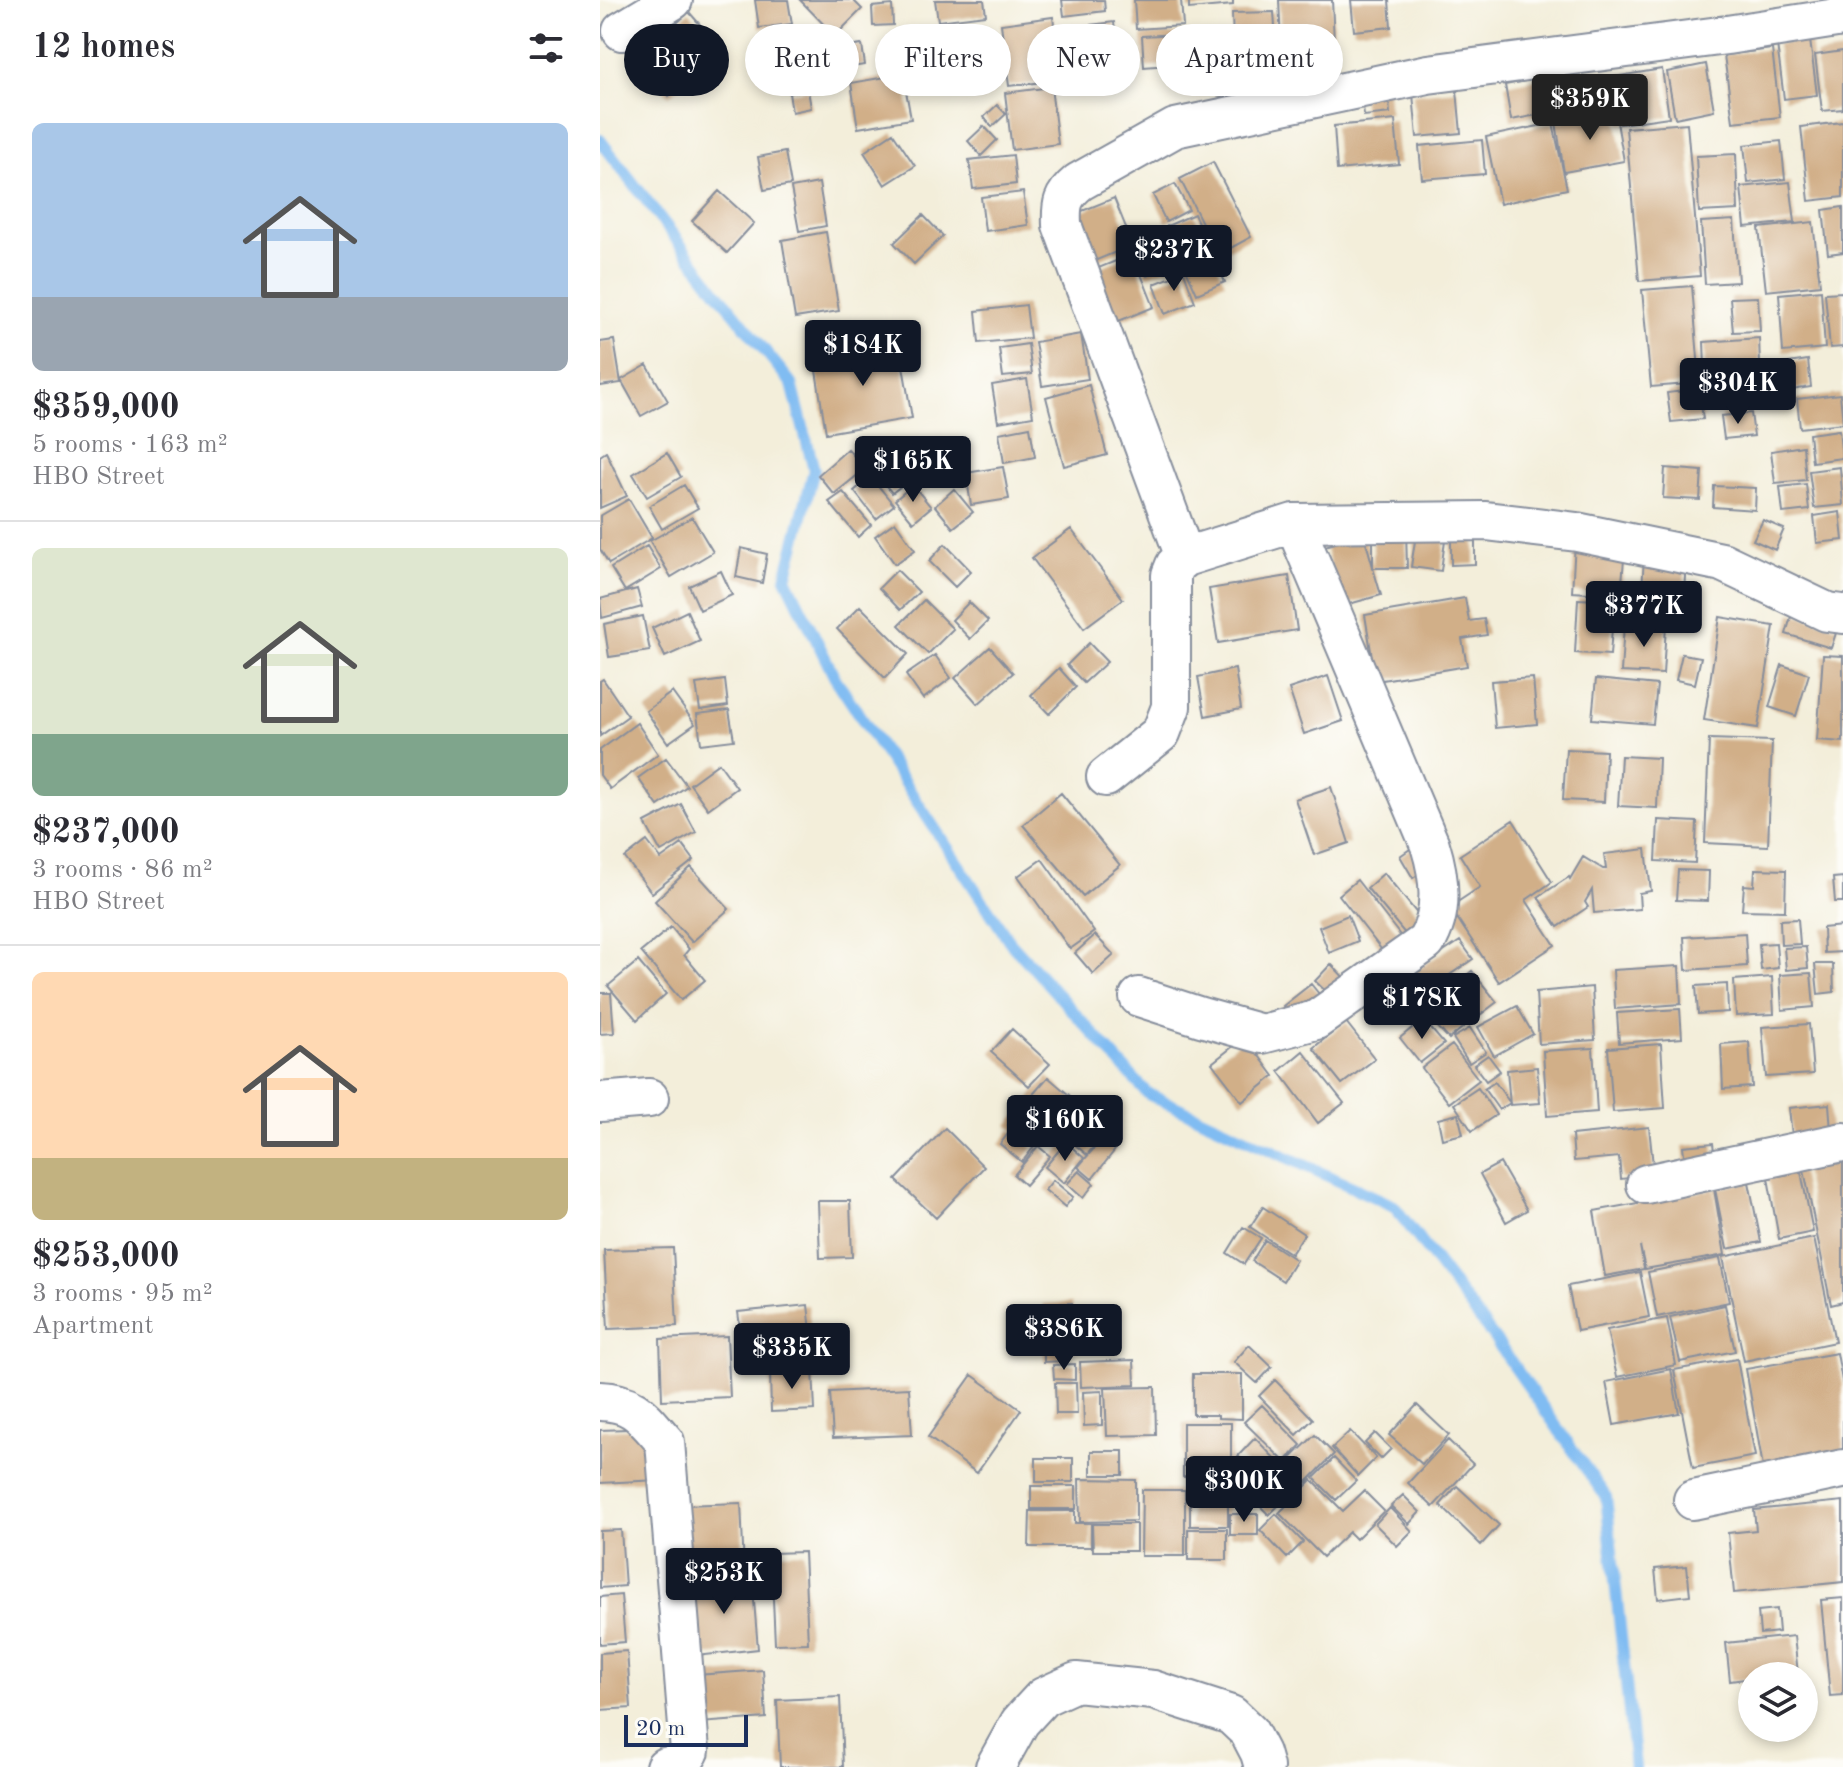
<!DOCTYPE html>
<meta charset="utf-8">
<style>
body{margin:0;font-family:"Old Standard TT",serif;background:#f7f7f7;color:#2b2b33;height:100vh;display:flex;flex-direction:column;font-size:30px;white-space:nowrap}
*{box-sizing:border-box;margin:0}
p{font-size:26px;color:#7c7c81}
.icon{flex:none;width:44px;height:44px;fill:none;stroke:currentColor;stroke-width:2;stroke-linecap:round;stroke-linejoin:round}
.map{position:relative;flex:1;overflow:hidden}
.side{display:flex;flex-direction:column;background:#fff;width:600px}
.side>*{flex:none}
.hud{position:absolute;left:24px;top:24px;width:760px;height:72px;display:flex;gap:16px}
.fabs{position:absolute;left:1138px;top:1662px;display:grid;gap:16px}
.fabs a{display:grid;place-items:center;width:80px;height:80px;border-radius:50%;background:#fff;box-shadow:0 4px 12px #0003;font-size:40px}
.scale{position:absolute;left:24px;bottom:20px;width:124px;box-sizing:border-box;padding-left:8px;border:4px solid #1b2f5e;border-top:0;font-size:22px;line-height:28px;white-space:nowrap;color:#1b2f5e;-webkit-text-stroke:6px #fdfcf7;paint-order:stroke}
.price{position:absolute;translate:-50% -68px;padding:0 18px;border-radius:8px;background:#111827;color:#fff;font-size:26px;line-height:52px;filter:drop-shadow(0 2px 4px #0008)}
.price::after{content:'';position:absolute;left:50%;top:48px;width:24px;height:18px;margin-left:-12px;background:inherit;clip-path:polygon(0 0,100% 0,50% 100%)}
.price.on{background:#222;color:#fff}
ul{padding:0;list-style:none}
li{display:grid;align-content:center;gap:16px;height:424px;padding:0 32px}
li+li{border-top:2px solid #e1e1e2}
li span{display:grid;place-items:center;height:248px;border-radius:12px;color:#555}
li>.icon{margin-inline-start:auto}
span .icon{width:144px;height:144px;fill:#fffc;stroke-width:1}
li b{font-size:34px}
h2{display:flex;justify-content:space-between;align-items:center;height:96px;padding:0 32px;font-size:34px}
.tag{padding:0 28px;border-radius:36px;background:#fff;box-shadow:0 4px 12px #0003;font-size:28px;line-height:72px}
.tag.on{background:#111827;color:#fff}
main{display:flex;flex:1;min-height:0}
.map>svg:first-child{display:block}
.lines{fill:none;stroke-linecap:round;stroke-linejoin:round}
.stream{stroke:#80bcf2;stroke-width:12}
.building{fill:#d1af88}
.street-casing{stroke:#878e9c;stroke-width:42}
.street{stroke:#fff;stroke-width:38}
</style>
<main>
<section class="side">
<h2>12 homes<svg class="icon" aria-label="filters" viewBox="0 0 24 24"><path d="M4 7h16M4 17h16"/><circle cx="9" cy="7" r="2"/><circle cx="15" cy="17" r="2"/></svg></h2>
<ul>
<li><span style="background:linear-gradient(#a9c7e8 70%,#9aa5b1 0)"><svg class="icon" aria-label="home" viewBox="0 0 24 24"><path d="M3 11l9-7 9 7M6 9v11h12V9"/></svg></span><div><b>$359,000</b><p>5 rooms · 163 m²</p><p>HBO Street</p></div></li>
<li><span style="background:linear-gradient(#dfe7d0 75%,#7fa58c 0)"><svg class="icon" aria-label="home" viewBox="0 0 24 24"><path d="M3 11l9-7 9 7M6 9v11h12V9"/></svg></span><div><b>$237,000</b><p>3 rooms · 86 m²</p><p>HBO Street</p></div></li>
<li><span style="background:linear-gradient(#ffd9b3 75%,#c2b280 0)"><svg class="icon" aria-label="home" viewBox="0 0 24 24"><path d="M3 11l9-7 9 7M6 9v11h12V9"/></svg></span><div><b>$253,000</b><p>3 rooms · 95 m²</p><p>Apartment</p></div></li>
</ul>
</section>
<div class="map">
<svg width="1243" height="1767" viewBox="0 0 1243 1767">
<rect width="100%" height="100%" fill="#fdfcf7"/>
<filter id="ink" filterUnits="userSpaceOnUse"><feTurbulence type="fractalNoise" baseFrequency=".0125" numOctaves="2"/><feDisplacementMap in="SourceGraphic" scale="16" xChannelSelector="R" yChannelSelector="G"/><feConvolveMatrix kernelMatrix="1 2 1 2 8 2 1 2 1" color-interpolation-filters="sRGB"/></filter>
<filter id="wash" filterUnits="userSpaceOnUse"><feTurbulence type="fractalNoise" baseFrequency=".006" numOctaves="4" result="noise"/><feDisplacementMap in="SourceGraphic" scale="32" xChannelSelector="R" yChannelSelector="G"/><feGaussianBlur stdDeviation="1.8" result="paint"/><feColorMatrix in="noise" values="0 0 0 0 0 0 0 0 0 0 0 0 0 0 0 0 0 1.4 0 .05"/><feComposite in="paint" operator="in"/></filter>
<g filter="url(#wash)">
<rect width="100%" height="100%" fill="#f3eeda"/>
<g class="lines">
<path class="stream" d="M0,140L110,283L192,384L214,470L186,578L235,678L410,942L548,1094L794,1206L897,1342L1006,1497L1035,1767"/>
</g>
<g id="blocks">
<path class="building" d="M155,0H188L192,24L159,28Z
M200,0H253L262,9L235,36Z
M335,0H384L386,15L338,21Z
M462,0H504L505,11L464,16Z
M534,0H581L583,26L536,29Z
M589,0H633V5L589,9Z
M679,0H732L734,42L681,44Z
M751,0H789L791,27L754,31Z
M292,5L293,25L273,26L272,7Z
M89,12L110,36L86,57L65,34Z
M674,12L676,42L633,43L632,13Z
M453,17L461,80L409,86L401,24Z
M514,22L519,71L470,76L464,28Z
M392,29L398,81L367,85L361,33Z
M578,34L581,64L544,67L542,36Z
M197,36L201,64L180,67L176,39Z
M1210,40L1217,95L1184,99L1177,44Z
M262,45L265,65L230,70L227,50Z
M1172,49L1180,117L1133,122L1124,55Z
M1243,51V109L1222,111L1215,55Z
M73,60L90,79L69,96L53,78Z
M1106,64L1114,110L1075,118L1067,72Z
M1062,69L1069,117L1020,124L1013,77Z
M230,72L232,86L219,88L217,74Z
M303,74L311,119L258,128L251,83Z
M947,77L953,112L911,120L905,85Z
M451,87L458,144L412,150L405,93Z
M208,90L211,108L192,112L189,93Z
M788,90L790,113L764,116L762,92Z
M857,90L861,133L817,137L813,94Z
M397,105L406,114L392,127L384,117Z
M1015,111L1024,161L964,172L956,122Z
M795,120L799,164L737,170L734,126Z
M1243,122V197L1209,201L1201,127Z
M953,123L967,189L900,204L886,137Z
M1087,123L1100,276L1039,281L1026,128Z
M384,126L397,140L381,156L368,141Z
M293,133L315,166L285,185L264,152Z
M882,140L885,174L822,179L819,146Z
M1181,141L1185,179L1148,183L1144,145Z
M185,152L191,185L164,190L158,157Z
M1136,154L1138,210L1099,212L1096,156Z
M413,155L416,184L373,189L369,160Z
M613,162L651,237L618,255L580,179Z
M1190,182L1195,222L1145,227L1141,187Z
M219,183L226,226L199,231L191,188Z
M575,184L589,210L566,222L553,195Z
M119,191L154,223L127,253L92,221Z
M423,192L428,225L385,231L381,197Z
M514,198L533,245L492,262L472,215Z
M1243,207V252L1228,254L1223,210Z
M594,214L625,282L597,294L567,226Z
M323,215L343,236L314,264L294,243Z
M1134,220L1138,282L1105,284L1101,222Z
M1213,222L1220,285L1166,291L1159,228Z
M566,229L580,263L547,276L534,242Z
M226,232L239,311L195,318L182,240Z
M533,254L554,307L506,326L486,273Z
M584,272L595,302L565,314L554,284Z
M1092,286L1100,383L1051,387L1042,290Z
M1221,290L1225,348L1183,352L1179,294Z
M1243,292V347L1230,348L1225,293Z
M1158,297L1160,331L1133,332L1130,298Z
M426,305L430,338L379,343L376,311Z
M481,334L488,379L442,386L435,342Z
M1159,338L1160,364L1105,367L1104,342Z
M14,340L21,383L0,386V342Z
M299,343L312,418L226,433L214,358Z
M428,344L432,374L403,377L399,348Z
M1208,360L1211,387L1178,392L1175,365Z
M47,365L68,401L41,416L21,380Z
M1140,374L1144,405L1111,408L1107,378Z
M427,379L433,416L398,422L392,385Z
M489,385L507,455L464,466L446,397Z
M1099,389L1103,419L1071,422L1067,393Z
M1240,394L1243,423L1200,428L1197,399Z
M1151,413L1154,436L1124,439L1121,416Z
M430,427L435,457L404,463L399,433Z
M1239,430L1242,458L1212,462L1209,434Z
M279,443L310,479L292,493L263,458Z
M1203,446L1206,480L1175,483L1171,451Z
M248,449L265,469L234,494L218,475Z
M6,452L27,496L0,508V456Z
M67,453L81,477L47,497L33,474Z
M403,467L409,499L371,505L366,473Z
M1240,467L1243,505L1214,508L1209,471Z
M1065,468L1102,471L1100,500L1063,498Z
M271,477L294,505L276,519L254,491Z
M1206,484L1209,510L1183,513L1180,487Z
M84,485L98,508L62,529L49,506Z
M313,485L331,507L313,522L295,500Z
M1114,486L1156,488L1155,510L1113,507Z
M354,489L373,512L353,528L335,506Z
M243,492L271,525L258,537L229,502Z
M29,499L52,538L9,564L0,549V516Z
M1240,512L1243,540L1217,543L1214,516Z
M92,517L113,552L71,577L50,541Z
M1163,520L1184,529L1175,550L1153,540Z
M295,522L315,550L295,564L275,536Z
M773,528H806L807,568H773L781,595L742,606L725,546L764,535L773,567Z
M817,528L846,532L841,571L811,567Z
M471,529L523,599L484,628L432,558Z
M851,532H875V564L851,565Z
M975,543L1025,547L1021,595L972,592Z
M345,544L371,571L355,587L329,561Z
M47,546L61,569L25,591L11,568Z
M141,548L167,554L162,583L136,577Z
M1044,557L1086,560L1083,608L1041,606Z
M297,570L319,592L300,610L279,588Z
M121,571L132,595L100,610L89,586Z
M689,576L697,630L618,643L609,589Z
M37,589L42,607L2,618L0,599Z
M865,598L869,621L884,619L887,635L862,639L867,666L776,681L765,615Z
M978,599L1014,601L1010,655L975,653Z
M324,600L353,629L328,654L299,625Z
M369,602L388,621L370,639L352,620Z
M260,606L308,654L285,678L237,629Z
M87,611L100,641L65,657L52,628Z
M1192,613L1238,627L1231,648L1186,634Z
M43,616L50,651L9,657L4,624Z
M1120,617L1174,626L1158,728L1104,720Z
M1024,624L1066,626L1063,674L1021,672Z
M489,643L507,662L484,683L467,665Z
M390,647L413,673L378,704L355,678Z
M1082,654L1101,657L1095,684L1076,680Z
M335,655L351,678L323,699L306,675Z
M1223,655L1243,656V742L1217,740Z
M1182,665L1209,674L1196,716L1169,707Z
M459,668L476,687L449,714L431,695Z
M635,669L641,709L605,716L598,677Z
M728,676L743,721L704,734L689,689Z
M933,678L937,724L895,728L891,681Z
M3,679L28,716L0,736V681Z
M996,679L1057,685L1053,724L992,719Z
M125,680L128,706L100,710L96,684Z
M72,692L95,724L68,743L46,711Z
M129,710L134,740L101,744L97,714Z
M37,723L58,754L10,789L0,775V750Z
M1109,739L1172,741L1168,846L1105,843Z
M966,749L1006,751L1004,802L963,800Z
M1021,756L1059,758L1057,808L1018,806Z
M66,758L87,786L58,806L38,778Z
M119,763L137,788L108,809L90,784Z
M731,787L749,843L714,855L695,799Z
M461,793L520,865L483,896L423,825Z
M81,804L96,832L61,852L45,823Z
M913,820L952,882L926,900L955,945L899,982L850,907L880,887L860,855Z
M1058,820L1097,822L1095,863L1056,861Z
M47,841L61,859L82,844L94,860L52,893L25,858Z
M816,845L831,866L813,878L800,856Z
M1046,849L1051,891L1039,893L1040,909L994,913L992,890L985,902L988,907L958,927L938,897L969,877L970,879L983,857L1003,869H1006L1004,854Z
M442,859L494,932L470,949L418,876Z
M91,867L129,909L92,942L55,901Z
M1155,869L1186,870L1185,911L1142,910L1144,885L1154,886Z
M1078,870L1109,871L1108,901L1076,900Z
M784,873L829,928L812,942L767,888Z
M1243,877V902H1235L1233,878Z
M757,880L803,939L785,954L739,895Z
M748,915L758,941L729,953L719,927Z
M1198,919L1200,944L1181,945L1180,920Z
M1242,926L1243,952L1224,953L1223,928Z
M71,927L89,949L84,955L105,980L81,1000L41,952Z
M1145,933L1147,966L1086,970L1084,937Z
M495,935L514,955L493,974L475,953Z
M860,941L873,959L823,993L811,974Z
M1176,943L1178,968L1161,970L1159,944Z
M1206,947L1208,968L1186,970L1184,948Z
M38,961L66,994L37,1020L8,986Z
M731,964L750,984L735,1000L715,981Z
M1215,964H1233L1234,992L1218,994Z
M1079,966L1081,1004L1015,1009L1013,970Z
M872,971L897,1002L872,1021L848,990Z
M1211,973L1214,1007L1182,1010L1180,975Z
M1172,977L1174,1014L1136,1016L1134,980Z
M711,984L723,999L694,1021L683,1006Z
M1127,984L1128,1012L1098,1014L1096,986Z
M992,987L995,1040L939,1044L936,992Z
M0,993H11L14,1033L0,1034Z
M841,994L867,1024L849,1039L823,1011Z
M917,1006L933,1034L894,1056L878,1027Z
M1080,1009L1082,1038L1019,1043L1017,1013Z
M823,1019L844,1044L820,1063L800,1038Z
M746,1022L775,1059L742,1084L713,1048Z
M1209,1024L1213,1074L1166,1077L1162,1027Z
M870,1028L886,1052L869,1063L853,1038Z
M412,1029L450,1064L429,1086L391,1052Z
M645,1037L674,1076L642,1102L612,1063Z
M1149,1042L1152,1087L1123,1089L1121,1044Z
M1061,1044L1065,1108L1013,1112L1008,1048Z
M852,1045L879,1080L849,1103L822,1068Z
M993,1048L997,1112L947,1116L943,1051Z
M703,1051L744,1103L718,1123L679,1071Z
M888,1055L900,1071L886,1081L874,1065Z
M937,1067L940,1103L910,1105L907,1070Z
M448,1077L483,1107L463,1130L428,1100Z
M895,1082L910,1103L899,1110L884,1089Z
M878,1088L896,1115L872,1131L854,1104Z
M428,1102L453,1124L434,1146L408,1125Z
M491,1102L514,1122L487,1155L463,1134Z
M1229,1104L1231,1131L1192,1135L1189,1108Z
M858,1114L863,1134L842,1139L838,1119Z
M1049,1127L1054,1175L1021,1179L1019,1157L974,1161L972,1135Z
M345,1128L384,1167L336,1218L296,1180Z
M411,1130L433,1148L422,1162L400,1144Z
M502,1139L515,1150L492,1179L478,1167Z
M466,1142L484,1158L464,1183L445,1167Z
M1113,1143L1116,1168L1086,1171L1083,1146Z
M438,1146L450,1156L425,1185L414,1175Z
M1243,1162V1302L1231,1305L1204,1170Z
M900,1163L927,1210L906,1222L880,1174Z
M479,1171L494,1184L483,1198L467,1184Z
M1201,1172L1213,1232L1179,1239L1168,1178Z
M453,1180L473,1197L465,1207L445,1190Z
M1149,1182L1161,1242L1127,1249L1115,1189Z
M1114,1189L1125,1255L1045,1269L1040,1246L1044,1269L1005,1276L994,1211Z
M218,1201H250L252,1257L220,1258Z
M663,1207L704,1234L691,1254L650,1227Z
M643,1227L661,1238L644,1264L627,1253Z
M1214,1238L1235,1342L1144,1361L1123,1257Z
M665,1240L696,1260L683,1281L652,1261Z
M73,1248L77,1326L8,1329L4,1250Z
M1120,1258L1129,1302L1057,1317L1048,1272Z
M1040,1272L1049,1317L977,1331L968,1286Z
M472,1303L473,1334L444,1335L443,1304Z
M208,1305L213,1348L144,1356L138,1312Z
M1125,1305L1135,1351L1080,1362L1070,1317Z
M1067,1318L1076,1365L1017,1377L1007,1330Z
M127,1336L130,1397L62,1400L60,1339Z
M649,1345L672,1367L657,1383L634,1362Z
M444,1347H462L463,1361L444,1362Z
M1237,1353L1243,1386V1452L1163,1467L1146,1369Z
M1137,1359L1155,1456L1093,1468L1074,1370Z
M534,1360L535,1385L481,1387L480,1362Z
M475,1364V1380L454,1379L453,1365Z
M1071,1369L1079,1413L1014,1425L1006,1382Z
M213,1370L215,1410L171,1412L170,1371Z
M593,1374H642V1419L618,1418V1415H593Z
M372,1375L421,1410L377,1473L328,1437Z
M675,1380L713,1419L697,1435L659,1396Z
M455,1383H476L477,1414H456Z
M555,1387L556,1435L507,1436L505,1388Z
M309,1388L312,1435L233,1438L230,1392Z
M502,1391V1425L484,1426L483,1392Z
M662,1405L701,1445L685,1462L644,1422Z
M817,1405L849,1435L822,1464L789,1435Z
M583,1423H631V1477H583Z
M57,1428L59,1480L0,1483V1430Z
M750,1431L776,1458L758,1476L732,1448Z
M775,1433L791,1449L781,1459L765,1443Z
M715,1435L734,1454L707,1482L687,1462Z
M655,1438L679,1463L662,1481L638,1456Z
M848,1440L873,1464L833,1507L808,1483Z
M491,1451H523V1475H491Z
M436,1458H473V1482H436Z
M734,1458L756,1481L736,1500L714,1478Z
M685,1465L702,1482L669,1515L652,1498Z
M479,1479L536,1480V1521L480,1522Z
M712,1480L743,1511L764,1491L784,1511L756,1539L749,1532L723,1557L679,1513Z
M590,1482H628V1526H590Z
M431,1486H476V1509H431Z
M857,1486L899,1525L881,1545L840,1505Z
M542,1490H585V1556H541Z
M803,1495L820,1512L809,1524L791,1506Z
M1243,1501V1582L1134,1593L1128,1533L1156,1530L1154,1510Z
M141,1503L144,1570L86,1571L83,1505Z
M790,1508L812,1531L797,1546L775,1524Z
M430,1511H475V1523H491V1547H429Z
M630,1514H658V1535H630Z
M676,1514L703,1542L687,1558L660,1530Z
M492,1524H536V1551H493Z
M588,1529H627V1560H588Z
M21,1530L25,1586L0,1588V1531Z
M204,1552L208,1643L175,1644L171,1553Z
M1087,1566L1090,1595L1058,1599L1055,1569Z
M152,1577L158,1649L97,1656L89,1582Z
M21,1595L25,1642L0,1644V1597Z
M1243,1598V1695L1230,1696L1221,1600Z
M1177,1609L1179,1632L1160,1634L1158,1611Z
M1194,1636L1198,1674L1152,1676V1678L1130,1681L1126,1643Z
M27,1651L31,1708L0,1710V1653Z
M163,1670L166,1718L100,1723L97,1675Z
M240,1697L243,1767H180L177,1700Z"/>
</g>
</g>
<g filter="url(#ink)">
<use href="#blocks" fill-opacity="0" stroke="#878e9c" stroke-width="2"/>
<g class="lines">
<g class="street-casing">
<path id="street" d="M22,31L73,0
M585,557L462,225C461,204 462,196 479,182L575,128L828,74L1127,35L1243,17
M506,777L561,733L571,707V575L575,565L585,557L694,523L886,521L977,532L1122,562L1227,612L1243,614
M539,997L601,1017L662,1034L716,1020L826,942C844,913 840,877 830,845L694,523
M0,1102L49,1098
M1046,1184L1243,1142
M0,1401C35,1402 43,1417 65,1442L90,1751L82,1764L65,1767
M1093,1500L1243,1469
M395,1767L420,1722L443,1697L476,1682L553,1690L631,1715L649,1732L660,1753L664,1767"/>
</g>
<use href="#street" class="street"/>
</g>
</g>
</svg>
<div class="fabs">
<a><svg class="icon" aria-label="layers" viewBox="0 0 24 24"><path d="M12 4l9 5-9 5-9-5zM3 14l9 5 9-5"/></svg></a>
</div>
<div class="scale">20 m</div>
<b class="price on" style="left:990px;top:142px">$359K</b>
<b class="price" style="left:574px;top:293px">$237K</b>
<b class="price" style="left:263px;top:388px">$184K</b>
<b class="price" style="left:1138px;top:426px">$304K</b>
<b class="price" style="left:313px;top:504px">$165K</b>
<b class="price" style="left:1044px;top:649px">$377K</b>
<b class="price" style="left:822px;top:1041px">$178K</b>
<b class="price" style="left:465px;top:1163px">$160K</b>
<b class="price" style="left:464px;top:1372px">$386K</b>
<b class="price" style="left:192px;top:1391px">$335K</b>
<b class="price" style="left:644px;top:1524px">$300K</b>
<b class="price" style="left:124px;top:1616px">$253K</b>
<div class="hud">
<a class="tag on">Buy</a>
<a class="tag">Rent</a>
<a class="tag">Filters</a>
<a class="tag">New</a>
<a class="tag">Apartment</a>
</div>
</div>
</main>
